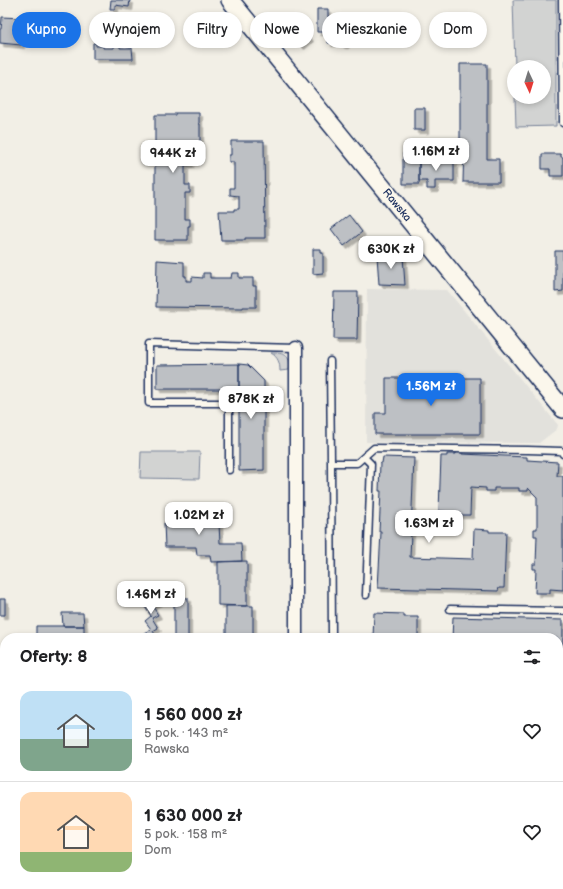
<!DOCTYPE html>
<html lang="pl">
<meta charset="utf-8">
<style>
body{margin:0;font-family:"Balsamiq Sans",sans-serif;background:#f6f6f6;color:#202124;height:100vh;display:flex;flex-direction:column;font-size:15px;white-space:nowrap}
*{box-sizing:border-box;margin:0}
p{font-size:13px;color:#757577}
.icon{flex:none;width:22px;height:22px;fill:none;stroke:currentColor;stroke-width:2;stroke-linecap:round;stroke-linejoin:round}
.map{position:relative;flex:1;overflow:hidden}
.sheet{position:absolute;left:0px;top:633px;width:563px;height:256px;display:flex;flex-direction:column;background:#fff;border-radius:16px 16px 0 0;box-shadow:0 2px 6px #0003}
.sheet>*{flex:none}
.hud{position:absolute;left:12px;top:12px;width:539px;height:36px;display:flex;gap:8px}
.needle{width:26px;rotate:176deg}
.buttons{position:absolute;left:507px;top:60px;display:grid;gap:8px}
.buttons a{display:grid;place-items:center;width:44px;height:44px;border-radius:50%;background:#fff;box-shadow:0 2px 6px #0003;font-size:20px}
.price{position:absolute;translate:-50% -34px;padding:0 9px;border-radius:8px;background:#fff;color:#222;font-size:13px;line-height:26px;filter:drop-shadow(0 1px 2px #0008)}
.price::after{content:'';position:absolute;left:50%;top:24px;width:12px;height:9px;margin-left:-6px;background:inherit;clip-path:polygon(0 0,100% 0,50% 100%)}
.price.on{background:#1a73e8;color:#fff}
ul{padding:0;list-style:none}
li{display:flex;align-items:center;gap:12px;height:100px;padding:0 20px}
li+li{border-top:1px solid #e0e0e0}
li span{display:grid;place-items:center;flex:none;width:112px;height:80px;border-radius:12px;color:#555}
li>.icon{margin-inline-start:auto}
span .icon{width:48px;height:48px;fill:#fffc;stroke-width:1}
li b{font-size:17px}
h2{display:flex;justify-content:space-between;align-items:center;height:48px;padding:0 20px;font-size:17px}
.tag{padding:0 14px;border-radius:18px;background:#fff;box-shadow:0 2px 6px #0003;font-size:14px;line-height:36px}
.tag.on{background:#1a73e8;color:#fff}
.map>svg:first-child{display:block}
.built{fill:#e2e1dc}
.green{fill:#d2d3d2;stroke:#768198}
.building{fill:#bdc0c4;stroke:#1b2f5e;filter:url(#shadow)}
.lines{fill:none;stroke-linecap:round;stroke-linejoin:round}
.lane-casing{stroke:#1b2f5e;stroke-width:9}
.street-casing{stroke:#1b2f5e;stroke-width:15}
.secondary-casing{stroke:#1b2f5e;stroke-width:20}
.lane{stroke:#fbf7ec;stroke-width:6}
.street{stroke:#fbf7ec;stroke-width:12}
.secondary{stroke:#fbf7ec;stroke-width:17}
.labels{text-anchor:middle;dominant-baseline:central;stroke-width:3.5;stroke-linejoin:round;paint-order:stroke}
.street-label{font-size:11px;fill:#1b2f5e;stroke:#fbf7ec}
</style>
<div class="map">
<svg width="563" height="889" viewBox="0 0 563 889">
<defs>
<filter id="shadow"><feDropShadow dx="3.5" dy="3.5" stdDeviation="0" flood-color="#0004"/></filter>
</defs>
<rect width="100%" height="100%" fill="#f2efe6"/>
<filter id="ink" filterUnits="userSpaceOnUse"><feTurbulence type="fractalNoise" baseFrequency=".025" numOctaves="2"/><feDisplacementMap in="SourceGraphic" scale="8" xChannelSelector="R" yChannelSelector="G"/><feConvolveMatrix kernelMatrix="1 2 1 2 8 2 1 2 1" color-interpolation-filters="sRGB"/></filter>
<g filter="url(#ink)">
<path class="built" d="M367,289L447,290L558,425L557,429L539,443L366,442Z"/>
<path class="green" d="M513,0H556V126L516,127L515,97H544V67H515Z
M271,353C284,353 291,354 289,370L280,371C280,363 278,357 271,353Z
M141,452H200L199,479L140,478Z"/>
<path class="building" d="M111,0H130L129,7L115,5V9H110Z
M317,9H328V17L357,16V42H347L345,45H342L339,43H328V32H317Z
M292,16L296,21L300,18L304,24L301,27L310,38L301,46L293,38L290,41L286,35L289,32L282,24Z
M2,17L22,18L21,45L0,43V29H1Z
M93,43H96V46H103V48H114V44H120V48H132L133,59H93Z
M460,64H487V159H499V182H463L464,144H460Z
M414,108H425V130H414Z
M175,113H199V124H200V142H186V144H181V158H190V165H185V185H190V193H185V219H190V226H188V240H155V115H175Z
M231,141H264L265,238H245V240H221L219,211H234V209H239V196L230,195V188H234V162H229V155H231Z
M403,153H419V184H403Z
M542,154H561V157H563V176H550V169H542Z
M419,161H454V181H435V189H427V181H419Z
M349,215L362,232L344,246L331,229Z
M313,249H321V253H323V273L313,274Z
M555,251H563V291L555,292Z
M377,256H403L405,285L379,284Z
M157,260L184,262V276H186V281H192V277L203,278V273H210V278H231L232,273H239V278H253V286H256V307H243V308L156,307Z
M334,292H358L357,340H333Z
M239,364V389H157V365Z
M239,364L248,365L264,381V470L239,471Z
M386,378H480V434H375V413H386Z
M456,451L462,452V454L527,457V460L558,462L557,476H563V590L550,589V593H535L536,569H533V564H536L537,536H534V529H537V497L528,488V491H519V488H494V491H486V488L471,487L470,515H454L455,512L439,511L441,456H447V454H456Z
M383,457L414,458L410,557L473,559L474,529L489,530V532H506L504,588H499L498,591L378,588L381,532H379L381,491H379L380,463H382Z
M170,510H209V524H219L220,543H241L242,561L211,562L210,555H197L196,547H165L164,523H170Z
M247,561V606L218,605V562Z
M151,590L158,602L152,605L158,615L152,618L158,628L153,631L157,638H148L145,633L151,629L145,621L151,616L145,607L150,604L145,595Z
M174,597L188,598V638H174Z
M0,599H5V615H0Z
M226,606H253V638H226Z
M62,613H83L84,626H63Z
M374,613L404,614V617H418V638H373Z
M453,617L563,620L562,743H558V638H452Z
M36,626H84V638H36Z
M0,747L5,748L4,775L0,774Z
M13,884H36L34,889H28Z
M195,884H218V889H195Z
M313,884H349V889L313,888Z"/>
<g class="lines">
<g class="lane-casing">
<path id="lane" d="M562,0L563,123
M330,361L331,463
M364,457L371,464L366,595
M229,470V403H149V344L296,348
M450,609L563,611
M332,638L331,463H357L374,448L528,450L561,451L563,454
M428,889L502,888L504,884"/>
</g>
<g class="street-casing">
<path id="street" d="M296,638V348
M0,731L5,732
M0,848L5,837
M558,877L563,879
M283,889V884"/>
</g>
<g class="secondary-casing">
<path id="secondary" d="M230,0L563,409"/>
</g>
<use href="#lane" class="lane"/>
<use href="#street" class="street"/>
<use href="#secondary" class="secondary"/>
</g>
</g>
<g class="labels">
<g class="street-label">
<text transform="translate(397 205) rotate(51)">Rawska</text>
</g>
</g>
</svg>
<div class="buttons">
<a><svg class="needle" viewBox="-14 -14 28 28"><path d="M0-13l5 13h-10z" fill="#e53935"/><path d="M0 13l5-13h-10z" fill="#757577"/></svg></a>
</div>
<b class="price" style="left:436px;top:172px">1.16M zł</b>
<b class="price" style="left:173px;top:174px">944K zł</b>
<b class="price" style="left:391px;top:270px">630K zł</b>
<b class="price on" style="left:431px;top:407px">1.56M zł</b>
<b class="price" style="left:251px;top:420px">878K zł</b>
<b class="price" style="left:199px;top:536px">1.02M zł</b>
<b class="price" style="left:429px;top:544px">1.63M zł</b>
<b class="price" style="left:151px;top:615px">1.46M zł</b>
<div class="hud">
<a class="tag on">Kupno</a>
<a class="tag">Wynajem</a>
<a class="tag">Filtry</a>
<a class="tag">Nowe</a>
<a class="tag">Mieszkanie</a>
<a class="tag">Dom</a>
</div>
<section class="sheet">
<h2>Oferty: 8<svg class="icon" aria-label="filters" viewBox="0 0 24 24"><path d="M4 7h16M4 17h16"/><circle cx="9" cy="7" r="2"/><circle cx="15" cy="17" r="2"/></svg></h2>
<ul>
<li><span style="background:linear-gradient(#bfe0f5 60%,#7fa58c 0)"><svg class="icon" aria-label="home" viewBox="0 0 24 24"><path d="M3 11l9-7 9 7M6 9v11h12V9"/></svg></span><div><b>1 560 000 zł</b><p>5 pok. · 143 m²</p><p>Rawska</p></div><svg class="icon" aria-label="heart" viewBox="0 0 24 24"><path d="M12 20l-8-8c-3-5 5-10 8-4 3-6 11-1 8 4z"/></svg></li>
<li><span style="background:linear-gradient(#ffd9b3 75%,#8fb573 0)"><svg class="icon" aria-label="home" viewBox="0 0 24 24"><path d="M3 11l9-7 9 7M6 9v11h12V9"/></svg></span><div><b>1 630 000 zł</b><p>5 pok. · 158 m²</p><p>Dom</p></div><svg class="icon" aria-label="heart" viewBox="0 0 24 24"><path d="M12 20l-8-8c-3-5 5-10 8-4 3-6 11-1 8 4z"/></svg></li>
</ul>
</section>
</div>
